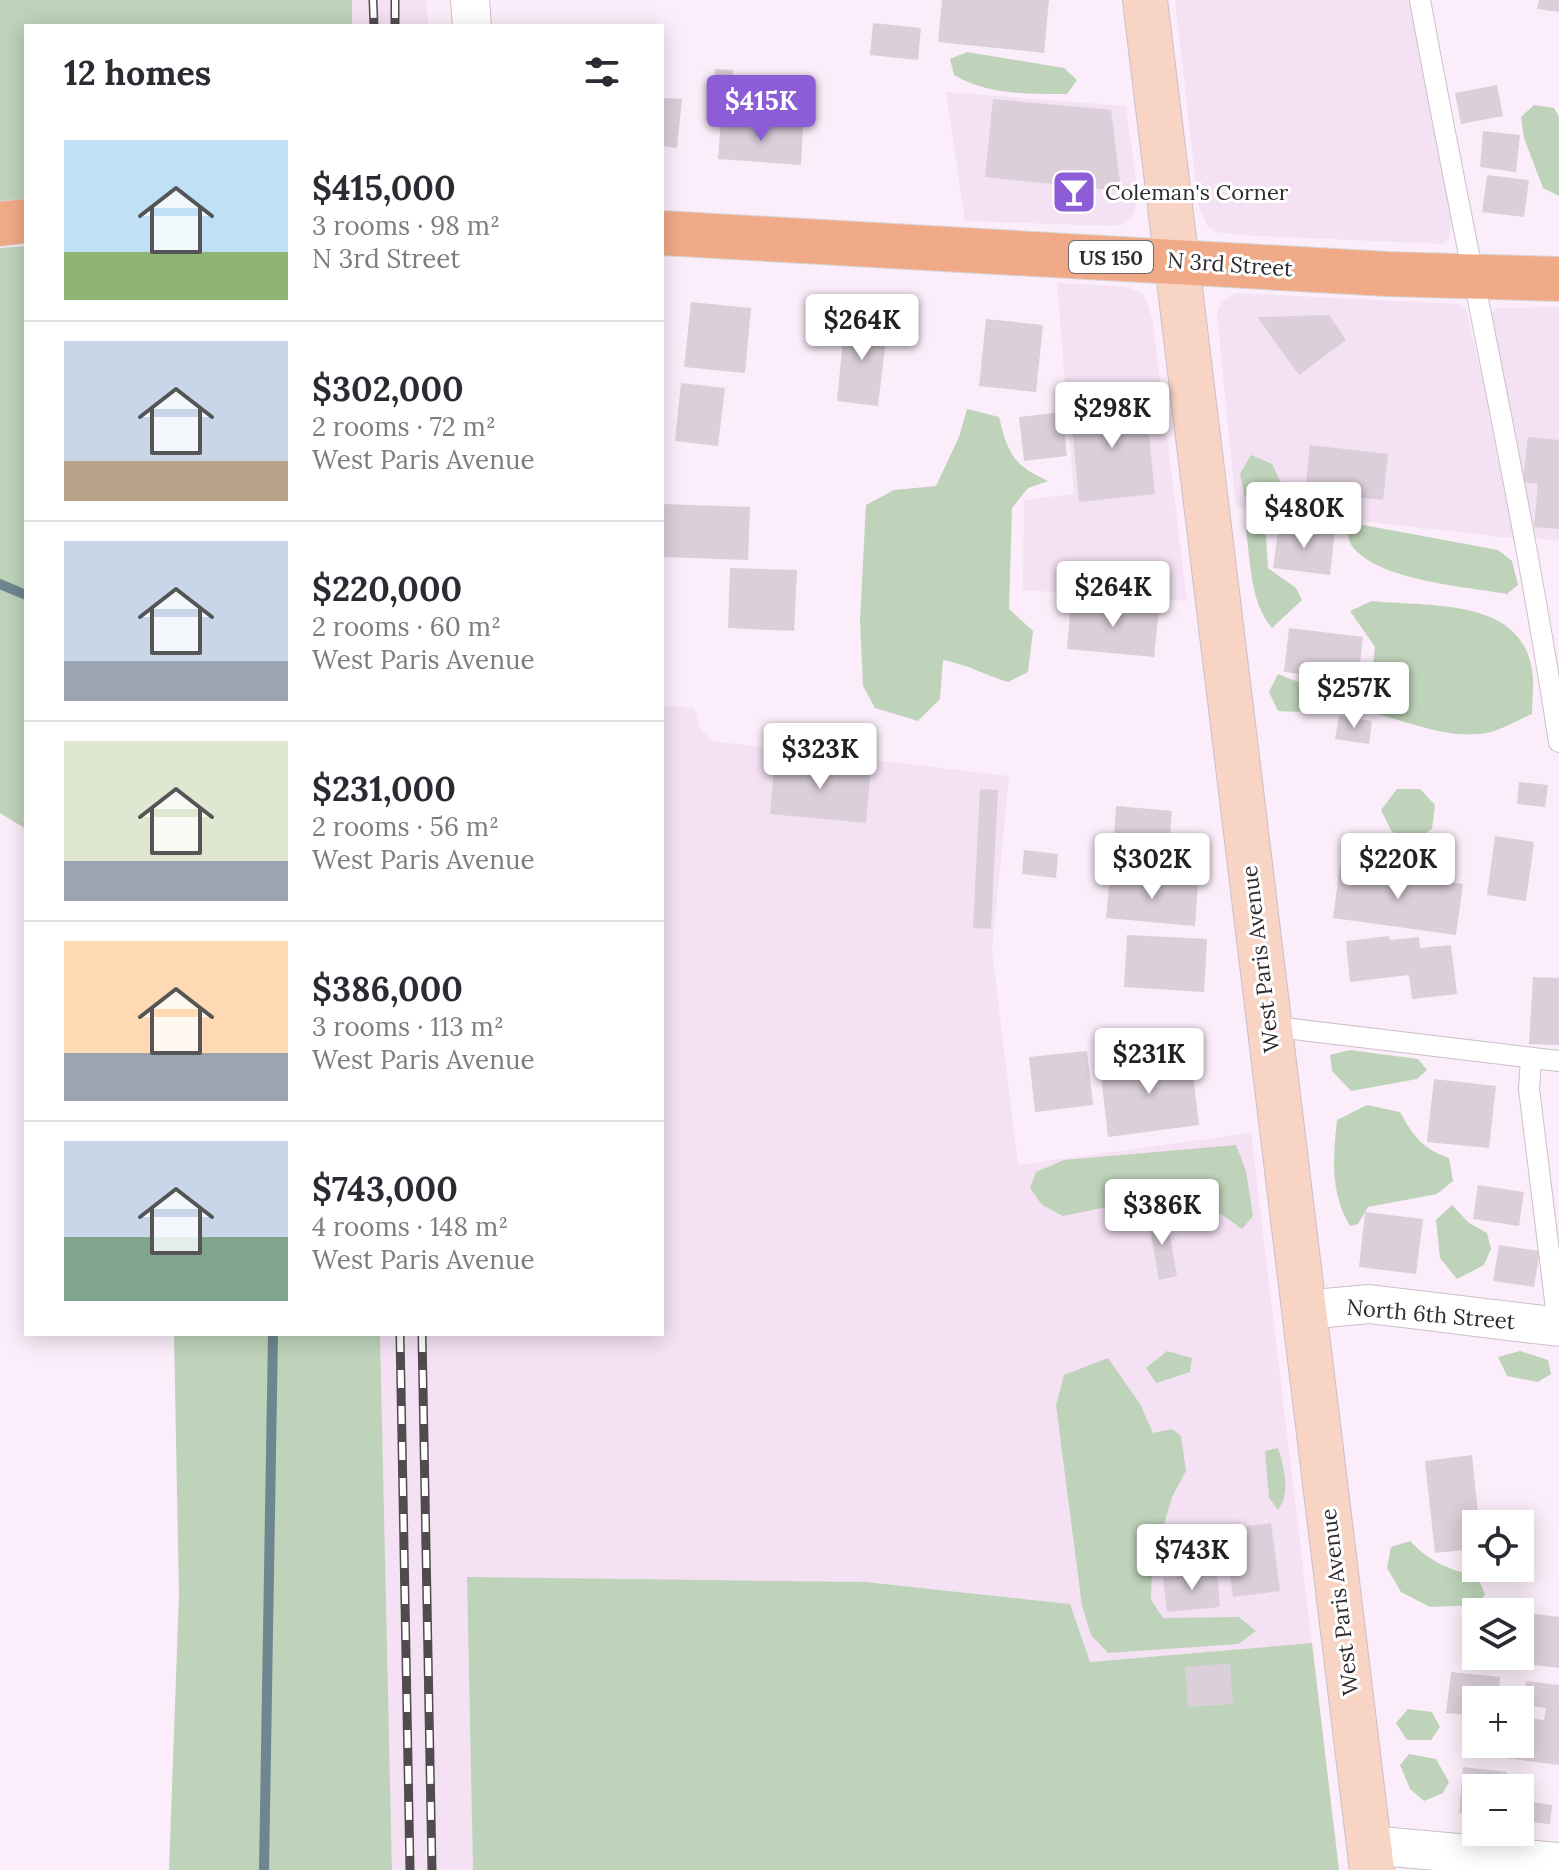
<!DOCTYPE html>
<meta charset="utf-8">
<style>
body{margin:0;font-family:Lora,serif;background:#f2f2f3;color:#2b2b33;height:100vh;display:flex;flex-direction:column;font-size:30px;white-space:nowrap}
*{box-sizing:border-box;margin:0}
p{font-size:26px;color:#7c7c81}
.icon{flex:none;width:44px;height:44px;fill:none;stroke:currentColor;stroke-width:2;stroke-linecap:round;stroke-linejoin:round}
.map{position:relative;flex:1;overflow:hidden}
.sheet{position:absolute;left:24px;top:24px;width:640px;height:1312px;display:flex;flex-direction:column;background:#fff;border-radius:0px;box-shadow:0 4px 20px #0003}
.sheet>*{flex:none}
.buttons{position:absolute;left:1462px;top:1510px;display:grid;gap:16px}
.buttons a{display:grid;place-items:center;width:72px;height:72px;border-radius:0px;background:#fff;box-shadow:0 4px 20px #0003;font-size:40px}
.price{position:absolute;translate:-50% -68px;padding:0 18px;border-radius:8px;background:#fff;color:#222;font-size:26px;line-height:52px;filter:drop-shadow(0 2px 4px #0008)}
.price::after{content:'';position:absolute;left:50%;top:48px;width:24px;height:18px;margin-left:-12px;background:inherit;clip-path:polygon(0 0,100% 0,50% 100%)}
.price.current{background:#8c5dd7;color:#fff}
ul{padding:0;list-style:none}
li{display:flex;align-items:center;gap:24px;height:200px;padding:0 40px}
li+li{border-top:2px solid #e1e1e2}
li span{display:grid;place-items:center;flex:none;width:224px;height:160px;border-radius:0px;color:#555}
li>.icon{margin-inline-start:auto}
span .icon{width:96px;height:96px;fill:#fffc;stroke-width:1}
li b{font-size:34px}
h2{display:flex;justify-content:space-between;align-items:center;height:96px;padding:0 40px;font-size:34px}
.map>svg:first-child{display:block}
.built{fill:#f4e1f3}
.green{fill:#bed3b9}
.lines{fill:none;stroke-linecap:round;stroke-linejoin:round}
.stream{stroke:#6e8690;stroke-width:10}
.building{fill:#dbcfda}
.lane-casing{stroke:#ccbfcb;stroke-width:22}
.street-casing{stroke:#ccbfcb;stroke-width:40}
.secondary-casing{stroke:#ccbfcb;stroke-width:46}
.primary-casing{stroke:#d6d5d5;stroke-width:46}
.lane{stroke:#fff;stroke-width:20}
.street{stroke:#fff;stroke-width:38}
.secondary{stroke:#f8d4c4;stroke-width:44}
.primary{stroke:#f1aa88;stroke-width:44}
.rail-casing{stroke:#514b50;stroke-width:9}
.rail{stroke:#fff;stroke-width:6;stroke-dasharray:18;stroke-linecap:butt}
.labels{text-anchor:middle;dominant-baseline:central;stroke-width:6;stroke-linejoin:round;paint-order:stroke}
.shield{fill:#fff;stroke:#6e6b6d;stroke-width:2}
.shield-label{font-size:20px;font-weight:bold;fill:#302b2f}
.poi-label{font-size:22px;fill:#302b2f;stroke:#fff;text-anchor:start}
.street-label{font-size:22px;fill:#302b2f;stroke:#fff}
</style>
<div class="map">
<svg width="1559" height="1870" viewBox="0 0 1559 1870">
<rect width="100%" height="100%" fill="#fbeefa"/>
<path class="built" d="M352,0H426L429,26H352Z
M1175,0H1412L1451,220L1449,239L1443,244L1238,235L1216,232L1207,226L1198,203Z
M946,92L1126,106L1138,196L1134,214L1124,224L1114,226L965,221Z
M1057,283L1128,287L1144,295L1152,317L1187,601L1023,590L1024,500L1074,494Z
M1236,293L1460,304L1466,309L1520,539L1236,507L1217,313L1222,302Z
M1559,307V541L1535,538L1489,320L1495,308Z
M662,706L694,708L700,728L712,741L1009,776L992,950L1018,1165L1251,1133L1312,1643L1090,1662L1069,1604L866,1582L467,1578L473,1870H392L380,1334H662Z"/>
<path class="green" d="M0,0H352V26H26V200L0,203Z
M967,52L1064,68L1077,80L1067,94C1028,94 988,95 954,75L950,59Z
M1534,105L1554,108L1559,117V196L1543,188L1524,138L1521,117Z
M26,246V829L0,813V248Z
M967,409L999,417C1008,454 1013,465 1048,481L1028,488L1012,508L1009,609L1033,631L1028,672L1008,682C985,675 966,664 943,660L940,699L918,721L875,708L863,686L860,620L866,505L894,490L936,486L959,437Z
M1251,455L1272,464L1288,497L1267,500L1245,497L1240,474Z
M1254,520L1265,522L1268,568L1296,588L1302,600L1272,628C1250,602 1251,564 1246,531Z
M1358,524L1498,550L1512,561L1518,585L1507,594C1467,587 1376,580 1352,546C1349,542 1348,533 1347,528Z
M1372,601C1425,607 1517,597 1531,665C1535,680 1532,699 1532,714C1517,720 1501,731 1486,733C1443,740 1405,719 1364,711C1335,706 1307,714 1278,711L1269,692L1278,674C1306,687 1341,692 1371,681L1375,647L1350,611Z
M1397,789H1420L1435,805L1432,829L1413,841L1392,832L1381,810Z
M1350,1050L1418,1059L1427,1070L1417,1079L1351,1091L1332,1071L1330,1055Z
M1367,1105L1400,1112C1413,1136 1423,1149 1449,1158L1453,1181L1437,1194L1368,1207L1358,1224L1350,1226C1330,1193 1333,1158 1337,1120Z
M1236,1145L1246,1171L1253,1216L1242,1229L1221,1214L1187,1199H1145L1063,1216L1042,1205L1030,1188L1036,1172L1064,1160Z
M1452,1205L1469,1223L1487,1233L1491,1249L1484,1265L1457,1279L1440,1258L1436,1220Z
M174,1334H380L392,1870H169L179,1595Z
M1167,1351L1192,1358L1190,1372L1156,1383L1146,1368Z
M1520,1351L1548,1360L1551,1374L1538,1382L1507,1376L1498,1357Z
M1108,1358L1140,1404L1153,1433L1172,1429L1181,1436L1186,1471L1172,1497L1152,1566L1151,1600L1163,1618L1239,1617L1256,1631L1238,1644L1108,1653L1091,1635L1082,1606L1056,1405L1064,1375Z
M1278,1448C1284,1467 1291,1493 1278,1510L1269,1498L1265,1451Z
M1410,1541C1430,1562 1449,1570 1477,1576L1485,1594L1479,1605L1430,1607L1401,1592L1387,1568L1391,1547Z
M467,1577L866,1582L1070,1604L1090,1662L1312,1643L1339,1870H473Z
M1408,1709L1432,1712L1440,1727L1431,1740H1407L1396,1723Z
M1409,1754L1436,1759L1449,1782L1443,1793L1424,1801L1410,1789L1400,1765Z"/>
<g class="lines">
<path class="stream" d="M0,584L26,595
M264,1870L273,1334"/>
</g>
<path class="building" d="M942,0H1049L1044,53L938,42Z
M1539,0H1559V12L1537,9Z
M873,23L921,28L918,60L870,55Z
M715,69L733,70L731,101L712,99Z
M1497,85L1503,116L1461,124L1455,93Z
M662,98L682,99L677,148L662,146Z
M993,99L1111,110L1121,191L985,177Z
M721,121L803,126L801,165L718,159Z
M1483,131L1520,135L1516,172L1480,167Z
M1487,175L1529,180L1524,217L1482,212Z
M691,302L751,308L745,373L684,367Z
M1329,315L1346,340L1299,375L1257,317Z
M845,319L888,323L878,406L837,401Z
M986,319L1043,325L1036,392L979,386Z
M681,383L725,388L718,446L675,441Z
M1145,398L1155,494L1079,502L1070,405Z
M1062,412L1067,456L1024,461L1019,417Z
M1528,437L1559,440V529L1534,527L1538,484L1523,482Z
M1310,445L1388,454L1383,500L1305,492Z
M662,504L750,507L748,560L662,557Z
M1279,524L1335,531L1330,575L1273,568Z
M730,568L797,570L794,631L728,628Z
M1071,602L1159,610L1154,657L1067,649Z
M1289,628L1363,637L1358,681L1284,672Z
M1339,716L1372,721L1369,744L1335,739Z
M775,759L871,768L866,823L770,814Z
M1519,782L1548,785L1545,807L1517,804Z
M980,789L998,790L991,929L973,928Z
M1116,806L1172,811L1168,856L1113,851Z
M1495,836L1534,842L1526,901L1487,895Z
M1024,850L1058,854L1056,878L1022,874Z
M1340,866L1463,884L1456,935L1333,918Z
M1110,875L1198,883L1195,926L1106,918Z
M1127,935L1207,939L1204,992L1124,987Z
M1389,936L1390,940L1419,937L1420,948L1451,945L1457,994L1412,999L1409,975L1350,982L1346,941Z
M1533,977L1559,978V1045L1529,1044Z
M1087,1051L1093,1105L1035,1112L1029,1057Z
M1191,1056L1199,1125L1108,1137L1100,1067Z
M1434,1079L1496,1086L1489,1148L1427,1142Z
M1478,1185L1524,1192L1519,1226L1473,1219Z
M1365,1212L1423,1219L1416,1274L1359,1267Z
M1166,1214L1177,1276L1159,1280L1148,1218Z
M1499,1245L1540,1251L1534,1287L1493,1281Z
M1472,1455L1479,1524H1476V1549L1435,1553L1425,1461Z
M1271,1523L1280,1591L1233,1597L1224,1529Z
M1217,1573L1220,1607L1167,1612L1163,1578Z
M1520,1612L1559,1617V1668L1487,1659V1656H1520Z
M1230,1663L1233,1704L1188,1707L1185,1667Z
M1451,1672L1500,1677L1498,1700H1476V1716L1446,1713Z
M1526,1681L1559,1685V1765L1498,1757L1500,1744H1520V1717L1544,1720L1546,1708L1523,1705Z
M1463,1767L1507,1772L1506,1788H1476V1815L1459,1813Z
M1531,1802L1552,1805L1550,1824L1529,1822Z"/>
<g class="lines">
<g class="lane-casing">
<path id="lane" d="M1420,0C1465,248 1521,493 1559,742
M1268,1026L1559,1061
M1531,1059L1529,1089L1559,1333"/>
</g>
<g class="street-casing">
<path id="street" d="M470,0L472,26
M1304,1310L1369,1304L1559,1327
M1369,1845L1559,1862"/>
</g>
<g class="secondary-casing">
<path id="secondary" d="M1145,0L1372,1870"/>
</g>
<g class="primary-casing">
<path id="primary" d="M0,224L26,221
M662,233L1387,274L1559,279"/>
</g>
<use href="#lane" class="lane"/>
<use href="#street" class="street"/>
<use href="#secondary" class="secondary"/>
<use href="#primary" class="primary"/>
<g class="rail-casing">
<path id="rail" d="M373,0L374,26
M395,0V26
M400,1334L410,1870
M422,1334L432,1870"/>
</g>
<use href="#rail" class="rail"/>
</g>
<defs>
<g id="bar-square" transform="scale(2.3)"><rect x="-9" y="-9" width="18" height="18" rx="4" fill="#8c5dd7" stroke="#fff"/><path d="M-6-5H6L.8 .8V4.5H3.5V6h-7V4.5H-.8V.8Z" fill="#fff"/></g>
</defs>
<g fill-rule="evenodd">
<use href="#bar-square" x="1074" y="192"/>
</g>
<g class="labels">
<rect class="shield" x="1069" y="241" width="84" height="32" rx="6"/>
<g class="shield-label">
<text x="1111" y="257">US 150</text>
</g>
<g class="poi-label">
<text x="1105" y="192">Coleman's Corner</text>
</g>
<g class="street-label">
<text transform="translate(1230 264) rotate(4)">N 3rd Street</text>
<text transform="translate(1260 959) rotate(-97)">West Paris Avenue</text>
<text transform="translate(1431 1314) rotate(5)">North 6th Street</text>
<text transform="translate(1339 1602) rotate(-97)">West Paris Avenue</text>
</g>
</g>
</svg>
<div class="buttons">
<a><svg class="icon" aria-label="locate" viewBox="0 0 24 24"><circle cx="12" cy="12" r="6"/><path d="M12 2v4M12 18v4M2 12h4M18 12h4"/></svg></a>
<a><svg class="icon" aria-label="layers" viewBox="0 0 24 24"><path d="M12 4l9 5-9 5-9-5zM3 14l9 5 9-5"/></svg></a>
<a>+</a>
<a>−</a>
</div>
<b class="price current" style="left:761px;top:143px">$415K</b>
<b class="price" style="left:862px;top:362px">$264K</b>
<b class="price" style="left:1112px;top:450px">$298K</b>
<b class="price" style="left:1304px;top:550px">$480K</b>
<b class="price" style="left:1113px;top:629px">$264K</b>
<b class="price" style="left:1354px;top:730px">$257K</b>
<b class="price" style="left:820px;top:791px">$323K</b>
<b class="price" style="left:1152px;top:901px">$302K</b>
<b class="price" style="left:1398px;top:901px">$220K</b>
<b class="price" style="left:1149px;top:1096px">$231K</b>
<b class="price" style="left:1162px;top:1247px">$386K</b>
<b class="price" style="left:1192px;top:1592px">$743K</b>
<section class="sheet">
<h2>12 homes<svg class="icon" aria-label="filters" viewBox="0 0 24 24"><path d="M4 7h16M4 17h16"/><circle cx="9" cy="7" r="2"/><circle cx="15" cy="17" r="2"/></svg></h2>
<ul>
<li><span style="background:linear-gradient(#bfe0f5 70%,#8fb573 0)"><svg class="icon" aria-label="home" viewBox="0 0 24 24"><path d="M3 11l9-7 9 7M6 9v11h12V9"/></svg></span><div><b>$415,000</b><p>3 rooms · 98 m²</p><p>N 3rd Street</p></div></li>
<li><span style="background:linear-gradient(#c9d6e8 75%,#b9a48a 0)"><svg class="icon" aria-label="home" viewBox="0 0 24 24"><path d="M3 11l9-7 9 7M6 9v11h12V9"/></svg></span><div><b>$302,000</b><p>2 rooms · 72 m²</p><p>West Paris Avenue</p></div></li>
<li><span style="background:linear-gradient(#c9d6e8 75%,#9aa5b1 0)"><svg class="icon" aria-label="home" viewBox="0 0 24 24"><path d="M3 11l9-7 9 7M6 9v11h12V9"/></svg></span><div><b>$220,000</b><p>2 rooms · 60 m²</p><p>West Paris Avenue</p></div></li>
<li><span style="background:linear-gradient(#dfe7d0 75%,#9aa5b1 0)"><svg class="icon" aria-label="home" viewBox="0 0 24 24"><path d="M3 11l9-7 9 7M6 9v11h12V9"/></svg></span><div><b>$231,000</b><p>2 rooms · 56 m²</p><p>West Paris Avenue</p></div></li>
<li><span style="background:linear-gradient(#ffd9b3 70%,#9aa5b1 0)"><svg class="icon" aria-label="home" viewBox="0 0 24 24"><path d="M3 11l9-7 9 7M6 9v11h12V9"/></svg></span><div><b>$386,000</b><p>3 rooms · 113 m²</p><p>West Paris Avenue</p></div></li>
<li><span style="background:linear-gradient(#c9d6e8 60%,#7fa58c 0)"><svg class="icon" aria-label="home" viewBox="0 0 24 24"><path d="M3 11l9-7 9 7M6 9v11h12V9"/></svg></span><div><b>$743,000</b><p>4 rooms · 148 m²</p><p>West Paris Avenue</p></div></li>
</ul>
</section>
</div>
